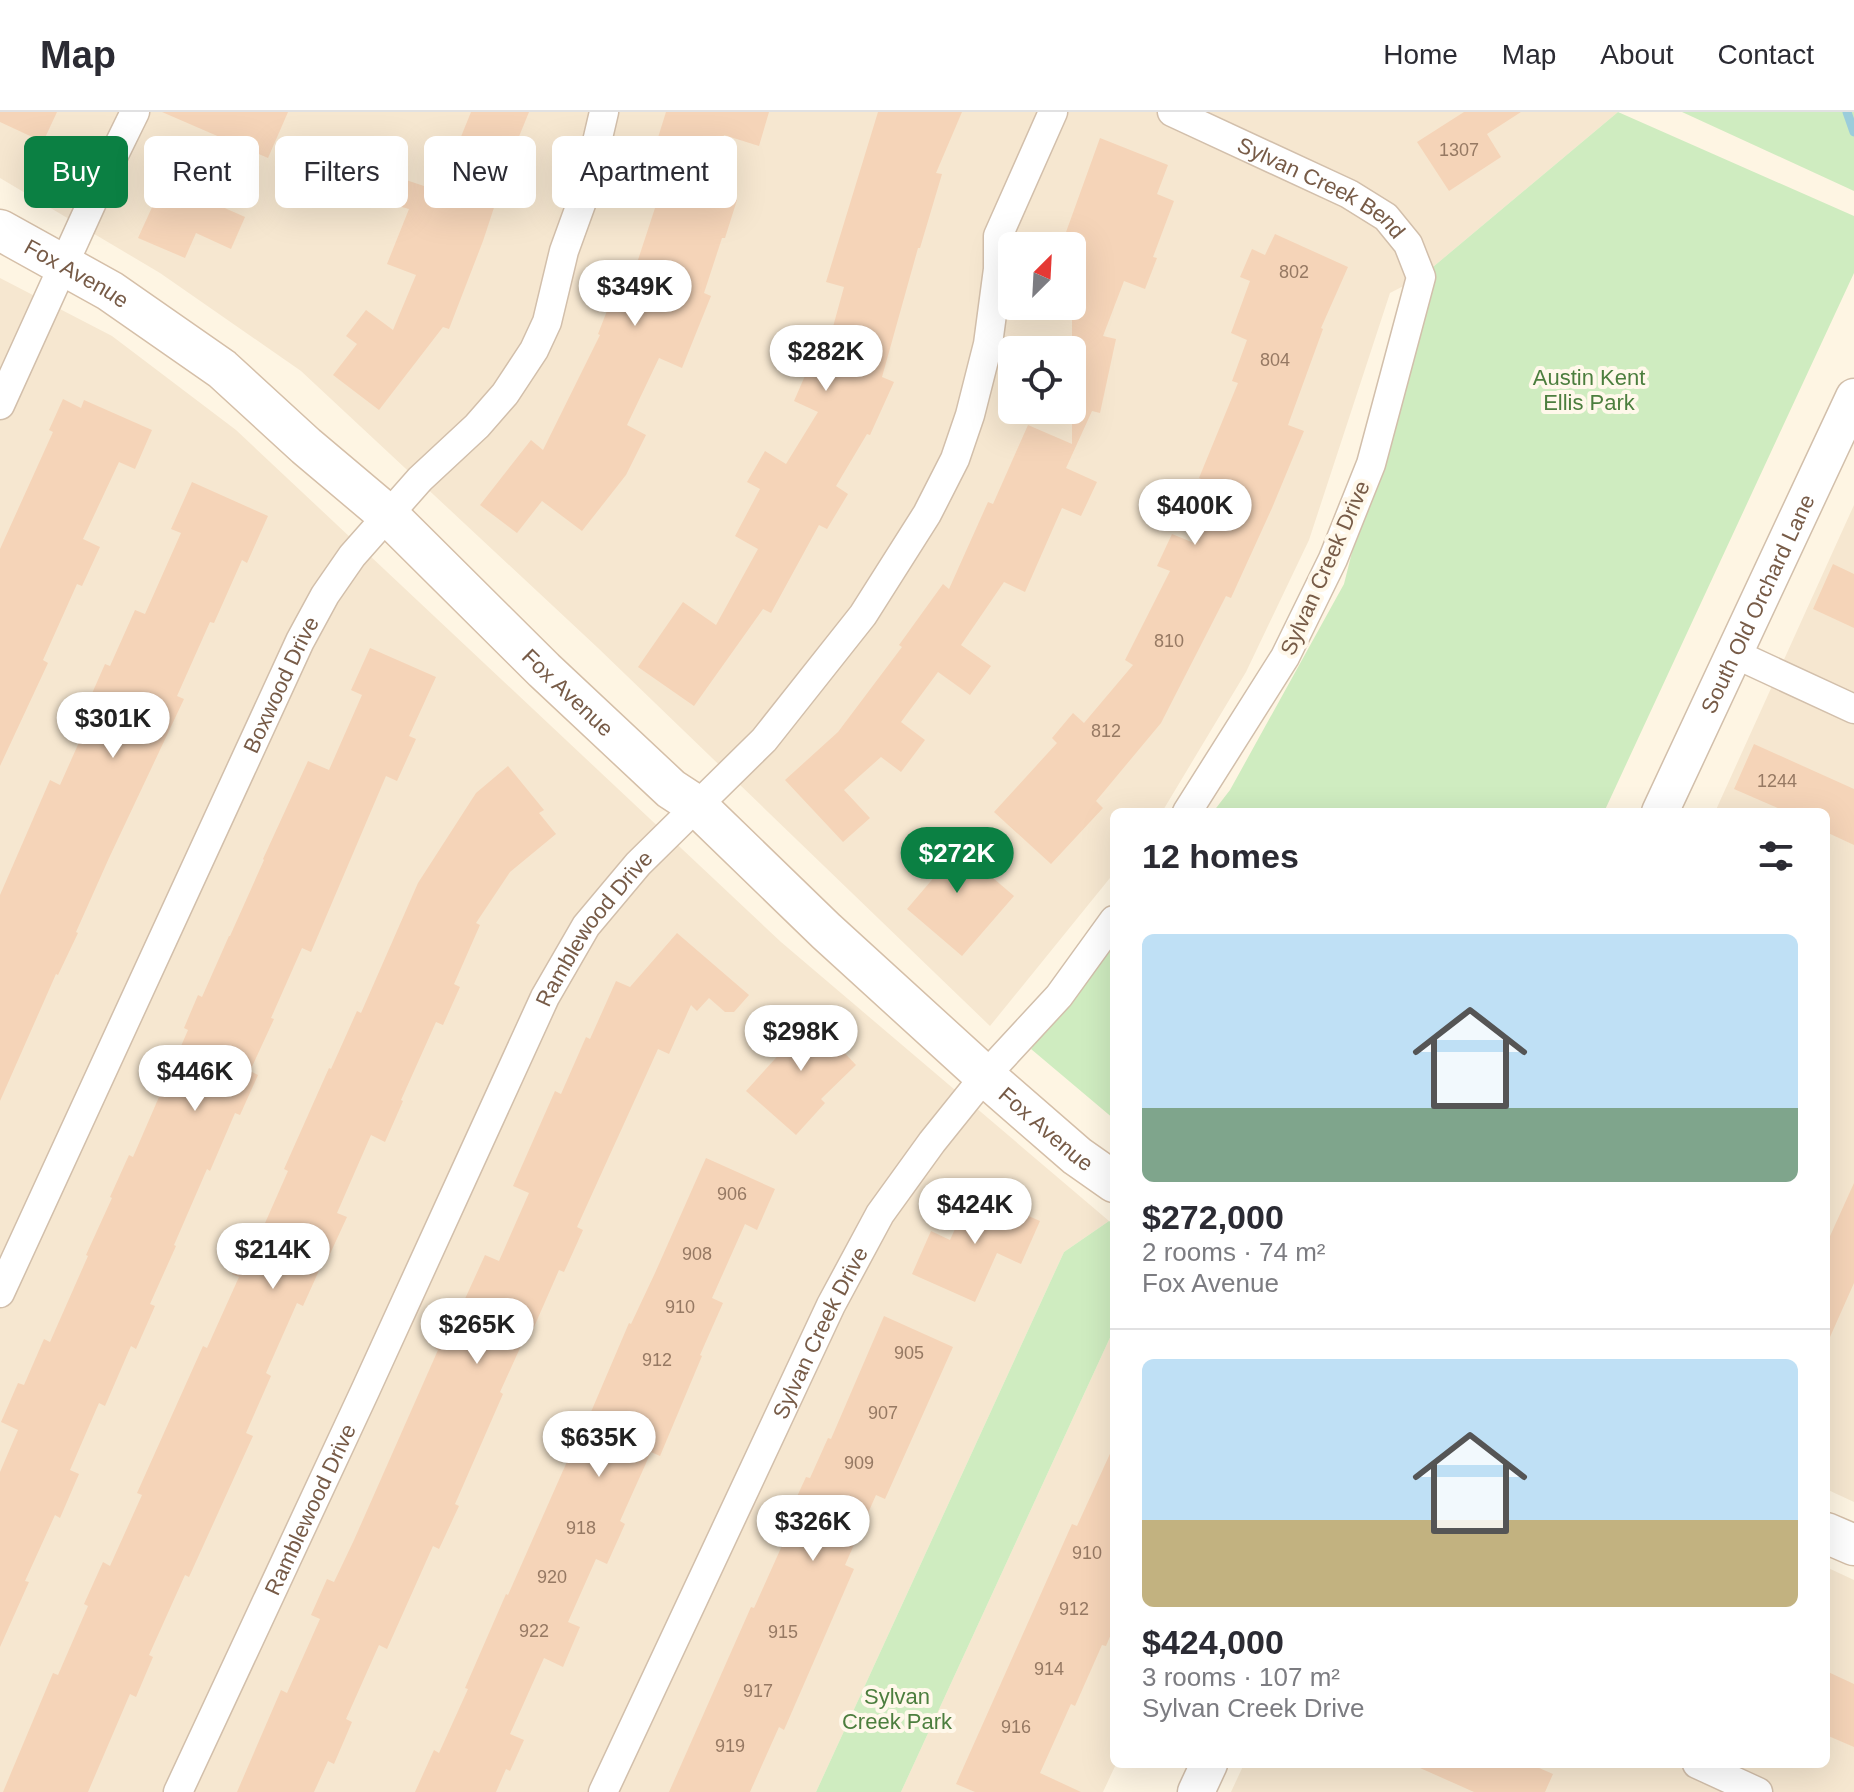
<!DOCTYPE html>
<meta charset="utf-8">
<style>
body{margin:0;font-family:Helvetica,sans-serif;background:#f7f7f7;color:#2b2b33;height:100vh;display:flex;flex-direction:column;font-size:30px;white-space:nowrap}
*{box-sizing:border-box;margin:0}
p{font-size:26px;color:#7c7c81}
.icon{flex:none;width:44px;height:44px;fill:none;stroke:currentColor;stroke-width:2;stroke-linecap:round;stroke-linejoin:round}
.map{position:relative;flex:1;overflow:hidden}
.drawer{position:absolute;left:1110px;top:696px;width:720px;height:960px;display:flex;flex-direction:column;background:#fff;border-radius:12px;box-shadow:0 8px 32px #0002}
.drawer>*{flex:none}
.banner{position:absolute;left:24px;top:24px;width:760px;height:72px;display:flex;gap:16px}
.needle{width:52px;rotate:24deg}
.fabs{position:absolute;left:998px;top:120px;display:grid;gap:16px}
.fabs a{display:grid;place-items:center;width:88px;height:88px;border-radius:12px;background:#fff;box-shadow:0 8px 32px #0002;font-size:40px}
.price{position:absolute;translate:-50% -68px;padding:0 18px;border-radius:28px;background:#fff;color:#222;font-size:26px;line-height:52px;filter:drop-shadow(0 2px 4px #0008)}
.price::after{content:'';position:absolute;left:50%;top:48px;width:24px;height:18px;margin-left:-12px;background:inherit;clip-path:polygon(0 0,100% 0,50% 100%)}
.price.current{background:#0b8043;color:#fff}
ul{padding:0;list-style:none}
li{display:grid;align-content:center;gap:16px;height:424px;padding:0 32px}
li+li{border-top:2px solid #e1e1e2}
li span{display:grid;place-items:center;height:248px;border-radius:12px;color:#555}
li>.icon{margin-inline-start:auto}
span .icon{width:144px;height:144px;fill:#fffc;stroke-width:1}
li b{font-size:34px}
h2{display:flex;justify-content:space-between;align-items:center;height:96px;padding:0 32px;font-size:34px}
.tag{padding:0 28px;border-radius:12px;background:#fff;box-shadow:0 8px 32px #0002;font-size:28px;line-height:72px}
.tag.current{background:#0b8043;color:#fff}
header{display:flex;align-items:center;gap:48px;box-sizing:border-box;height:112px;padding:0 40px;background:#fff;border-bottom:2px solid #e1e1e2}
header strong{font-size:38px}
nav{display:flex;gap:44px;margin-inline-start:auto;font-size:28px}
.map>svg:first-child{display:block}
.residential{fill:#f6e7d0;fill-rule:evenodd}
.green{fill:#cfecc0}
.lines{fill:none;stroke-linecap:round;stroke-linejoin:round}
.stream{stroke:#9bcddb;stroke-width:9}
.building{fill:#f5d4b8}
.minor-casing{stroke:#d2bfab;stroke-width:31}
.tertiary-casing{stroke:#d2bfab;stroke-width:39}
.secondary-casing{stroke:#d5bfa8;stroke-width:43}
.minor{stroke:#fff;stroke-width:28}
.tertiary{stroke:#fff;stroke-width:36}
.secondary{stroke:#fff;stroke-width:40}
.labels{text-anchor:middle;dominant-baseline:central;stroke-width:8;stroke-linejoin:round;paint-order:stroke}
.number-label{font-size:18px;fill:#967963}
.street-label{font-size:22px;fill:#775b47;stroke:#fff8ea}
.park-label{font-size:22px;fill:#4c7e3e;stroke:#fff8ea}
</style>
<header>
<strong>Map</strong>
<nav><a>Home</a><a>Map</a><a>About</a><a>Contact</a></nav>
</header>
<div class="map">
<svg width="1854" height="1680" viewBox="0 0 1854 1680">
<rect width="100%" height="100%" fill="#fef5e3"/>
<path class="residential" d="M0,0H1618L1421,165L1390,181L1309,428L1246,560L1162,700H1114V761L990,914L598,536L301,259L160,161L0,66ZM1012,134H1072V194H1012ZM1012,238H1072V298H1012Z
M0,166L112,224L236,318L781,830L1109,1109L1064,1140L816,1680H0Z
M1854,393V1390L1826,1377V700H1715Z
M1114,1217V1652H1116L1103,1680H901Z
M1826,1455L1854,1468V1680H1231L1244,1652H1826Z"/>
<path class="green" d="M1618,0L1854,104V161L1604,700H1213L1230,678L1344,472L1421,165Z
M1682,0H1854V79Z
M1114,818V1007L1031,937L1081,871Z
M1109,1109L1114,1112V1217L901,1680H816L1064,1140Z"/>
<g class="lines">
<path class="stream" d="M1847,0L1854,20"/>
</g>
<path class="building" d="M0,0H57L43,30L0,10Z
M162,0H288L268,46Z
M471,0H529L511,44L483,129L449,217L443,215L379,298L333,263L357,232L346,224L366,198L393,218L416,163L387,152L409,97L391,92L400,66L430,76L442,38L454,42Z
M666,0H769L759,34L724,23L706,78L737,88L725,126H722L704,181L711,184L682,256L659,246L627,313L646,323L626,363L582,419L542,389L517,421L480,393L531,328L543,338L600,223L598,222L626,150L636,154L655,96L641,91L658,37L655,35Z
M878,0H962L936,61L942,62L920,136H918L882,265L894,270L870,323L867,322L836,374L848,382L827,417L819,413L771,501L763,497L694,594L638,555L683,490L716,513L758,437L735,424L760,377L747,370L765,339L786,352L818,300L794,289L817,236L826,240L844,175L826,170Z
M1464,0H1521L1487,22L1501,45L1449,79L1417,30Z
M1100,26L1168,53L1157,82L1174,89L1153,145L1157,146L1145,177L1124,169L1103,224L1116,227L1100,301L1092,299L1066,356L1097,370L1081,404L1062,396L1025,480L1004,470L961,533L991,554L970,583L938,560L901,610L925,628L901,660L881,645L844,678L870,706L843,730L785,668L838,620L902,535L899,533L943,472L949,477L988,390L993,392L1028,313L1072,332V134H1061Z
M164,69L245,105L231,137L196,121L185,146L138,126Z
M1275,122L1348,155L1321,216L1323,217L1288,313L1304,319L1272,396L1231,486L1226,484L1161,611L1096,689L1103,696L1051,752L994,700L1057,631L1052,626L1073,601L1084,611L1133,553L1125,548L1170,459L1157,454L1172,422L1194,431L1219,375L1199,366L1238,271L1232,269L1247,228L1231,221L1250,169L1240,165L1252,137L1265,143Z
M63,287L81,296L84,288L152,318L135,357L119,350L83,427L100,435L82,474L77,472L43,548L48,551L0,654V437L53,320L49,318Z
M192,370L268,404L247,451L242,448L214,511L210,510L177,584L184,587L109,746L76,820L78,821L58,863L56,862L0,989V783L50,668L60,673L93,599L86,595L105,552L110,554L135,498L145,502L181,421L171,417Z
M1833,452L1854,462V516L1813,497Z
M370,536L436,565L409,624L416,627L397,669L386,664L311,840L302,836L271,906L274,907L250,959L258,963L240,1003L235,1001L210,1059L207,1057L174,1133L176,1134L150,1192L155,1194L136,1237L131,1234L105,1294L99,1291L70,1358L79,1362L60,1406L55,1403L25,1469L29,1470L0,1535V1360L18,1318L1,1310L18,1271L24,1273L44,1227L50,1230L88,1144L86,1143L112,1086L110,1085L129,1043L133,1045L188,918L184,916L198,883L202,885L229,824H230L264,748L263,747L308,649L329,658L362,583L351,578Z
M1754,632L1854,677V733L1826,720V700H1787L1734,677Z
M508,654L544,698L539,701L556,722L510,760L476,811L480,813L454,872L460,875L443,913L436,910L401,988L403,989L385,1030L371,1023L337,1101L347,1105L329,1144L326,1143L303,1194L297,1191L266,1261L271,1264L246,1321L253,1324L189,1465L185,1463L149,1543L153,1545L136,1585L130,1582L88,1680H3L53,1561L58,1563L88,1494L84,1492L103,1450L110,1454L142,1383L137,1381L203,1234L207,1236L239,1165L232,1162L249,1123L258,1127L288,1059L284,1057L329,956L331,957L357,899L361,901L418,771L476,681Z
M938,719L1014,784L962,844L907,797L936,763L915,745Z
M677,821L749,883L734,900H725L709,886L697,899L691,893L669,942L658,937L577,1115L583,1118L564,1160L559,1158L534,1215L530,1214L500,1280L503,1282L455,1392L459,1394L439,1437L433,1434L387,1537L379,1533L346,1607L352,1610L334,1652L328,1649L314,1680H237L281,1578L287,1581L320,1507L311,1503L327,1467L334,1470L354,1428L438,1238L435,1236L452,1197L459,1200L485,1143L499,1149L529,1081L513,1074L555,979L561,982L586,925L590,927L616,869L630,875Z
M804,898L856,953L821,987L825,991L796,1023L746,979L783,938L773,927Z
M706,1046L775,1077L757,1118L745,1112L712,1186L723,1191L700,1243L702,1244L660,1344L651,1340L620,1409L625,1412L607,1452L596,1447L568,1510L580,1515L563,1555L544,1546L510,1622L524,1628L510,1659L506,1657L496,1680H415L434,1638L439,1641L468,1577L465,1576L506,1482L508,1483L577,1327L579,1328L629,1211L631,1212L655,1161Z
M1854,1071V1171L1826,1234V1133Z
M972,1079L1040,1109L1021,1152L997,1141L975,1190L912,1162L931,1119L950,1128Z
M884,1204L953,1235L885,1387L876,1383L845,1453L854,1457L784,1618L779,1615L750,1680H669L751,1495L754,1496L794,1407L788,1404L806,1365L810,1366L828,1326L831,1327Z
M1114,1333V1515L1106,1534L1102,1533L1075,1594L1071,1592L1040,1661L1081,1680H975L956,1672L1072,1412L1077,1414Z
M1826,1559L1854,1572V1635L1826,1623Z
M1411,1652H1530L1553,1662L1545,1680H1474Z"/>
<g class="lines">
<g class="minor-casing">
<g id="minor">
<path id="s1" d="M1172,0L1349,82L1386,105L1408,132L1421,165L1371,352L1333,447L1285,545L1187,700"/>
<path d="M0,293L108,55L135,0"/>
<path d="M1733,541L1854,597"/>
<path id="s2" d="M0,1181L300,529L325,483L352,444L420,367L477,314L505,282L534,238L547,210L564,139L585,81L604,0"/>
<path d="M1697,1652L1758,1680"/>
<path id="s3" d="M178,1680L365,1279L545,885L586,814L638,752L764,628L863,503L927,402L955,347L970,303L988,232L998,157V124L1053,0"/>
<path id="s4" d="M603,1680L831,1193L880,1102L932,1030L985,964L1059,884L1114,808"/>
</g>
</g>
<g class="tertiary-casing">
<g id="tertiary">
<path id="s5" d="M1660,700L1854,285"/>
<path d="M1196,1680L1209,1652"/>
</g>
</g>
<g class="secondary-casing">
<g id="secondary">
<path id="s6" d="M0,118L110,179L222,257L306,334L389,404L544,558L671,677L697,694L826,819L985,964L1077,1044L1114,1070"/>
<path d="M1826,1421L1854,1433"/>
</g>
</g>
<use href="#minor" class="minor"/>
<use href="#tertiary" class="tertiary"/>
<use href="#secondary" class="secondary"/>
</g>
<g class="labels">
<g class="number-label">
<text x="1459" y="38">1307</text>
<text x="1294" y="160">802</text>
<text x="1275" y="248">804</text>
<text x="1169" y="529">810</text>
<text x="1106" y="619">812</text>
<text x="1777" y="669">1244</text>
<text x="732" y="1082">906</text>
<text x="697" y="1142">908</text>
<text x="680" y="1195">910</text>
<text x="909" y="1241">905</text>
<text x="657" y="1248">912</text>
<text x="883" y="1301">907</text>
<text x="859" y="1351">909</text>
<text x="581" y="1416">918</text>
<text x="1087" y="1441">910</text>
<text x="552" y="1465">920</text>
<text x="1074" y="1497">912</text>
<text x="534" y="1519">922</text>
<text x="783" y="1520">915</text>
<text x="1049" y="1557">914</text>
<text x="758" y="1579">917</text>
<text x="1016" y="1615">916</text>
<text x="730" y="1634">919</text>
</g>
<g class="street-label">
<text stroke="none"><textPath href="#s1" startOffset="168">Sylvan Creek Bend</textPath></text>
<text stroke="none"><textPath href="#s6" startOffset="88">Fox Avenue</textPath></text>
<text transform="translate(1325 456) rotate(-66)">Sylvan Creek Drive</text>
<text stroke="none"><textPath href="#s5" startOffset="230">South Old Orchard Lane</textPath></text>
<text stroke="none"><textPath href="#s2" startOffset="670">Boxwood Drive</textPath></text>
<text stroke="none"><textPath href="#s6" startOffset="736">Fox Avenue</textPath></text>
<text stroke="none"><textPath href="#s3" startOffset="960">Ramblewood Drive</textPath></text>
<text stroke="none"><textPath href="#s6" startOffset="1384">Fox Avenue</textPath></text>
<text stroke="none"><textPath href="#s4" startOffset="508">Sylvan Creek Drive</textPath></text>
<text stroke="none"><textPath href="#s3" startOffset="312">Ramblewood Drive</textPath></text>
</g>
<g class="park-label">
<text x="1589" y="265">Austin Kent<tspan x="1589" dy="25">Ellis Park</tspan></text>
<text x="897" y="1584">Sylvan<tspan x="897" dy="25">Creek Park</tspan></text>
</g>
</g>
</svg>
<div class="fabs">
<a><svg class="needle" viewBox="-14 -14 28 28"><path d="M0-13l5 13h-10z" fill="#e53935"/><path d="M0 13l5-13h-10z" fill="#7c7c81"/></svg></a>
<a><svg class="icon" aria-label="locate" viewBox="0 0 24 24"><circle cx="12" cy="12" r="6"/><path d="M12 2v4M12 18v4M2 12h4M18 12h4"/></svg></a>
</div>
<b class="price" style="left:635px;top:216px">$349K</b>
<b class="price" style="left:826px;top:281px">$282K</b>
<b class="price" style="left:1195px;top:435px">$400K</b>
<b class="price" style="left:113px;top:648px">$301K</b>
<b class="price current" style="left:957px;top:783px">$272K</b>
<b class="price" style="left:801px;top:961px">$298K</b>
<b class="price" style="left:195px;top:1001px">$446K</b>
<b class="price" style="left:975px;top:1134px">$424K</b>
<b class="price" style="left:273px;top:1179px">$214K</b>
<b class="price" style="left:477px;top:1254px">$265K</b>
<b class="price" style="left:599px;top:1367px">$635K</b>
<b class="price" style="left:813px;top:1451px">$326K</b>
<div class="banner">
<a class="tag current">Buy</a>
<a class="tag">Rent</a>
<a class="tag">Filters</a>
<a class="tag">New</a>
<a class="tag">Apartment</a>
</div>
<section class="drawer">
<h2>12 homes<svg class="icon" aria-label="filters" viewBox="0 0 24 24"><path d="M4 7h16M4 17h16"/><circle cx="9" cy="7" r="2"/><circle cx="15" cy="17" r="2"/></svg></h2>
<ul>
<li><span style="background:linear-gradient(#bfe0f5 70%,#7fa58c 0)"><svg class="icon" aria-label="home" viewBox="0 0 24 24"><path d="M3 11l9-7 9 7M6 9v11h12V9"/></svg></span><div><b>$272,000</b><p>2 rooms · 74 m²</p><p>Fox Avenue</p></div></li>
<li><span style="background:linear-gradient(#bfe0f5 65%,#c2b280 0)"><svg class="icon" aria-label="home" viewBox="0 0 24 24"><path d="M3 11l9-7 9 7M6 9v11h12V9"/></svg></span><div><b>$424,000</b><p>3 rooms · 107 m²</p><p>Sylvan Creek Drive</p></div></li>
</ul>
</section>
</div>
